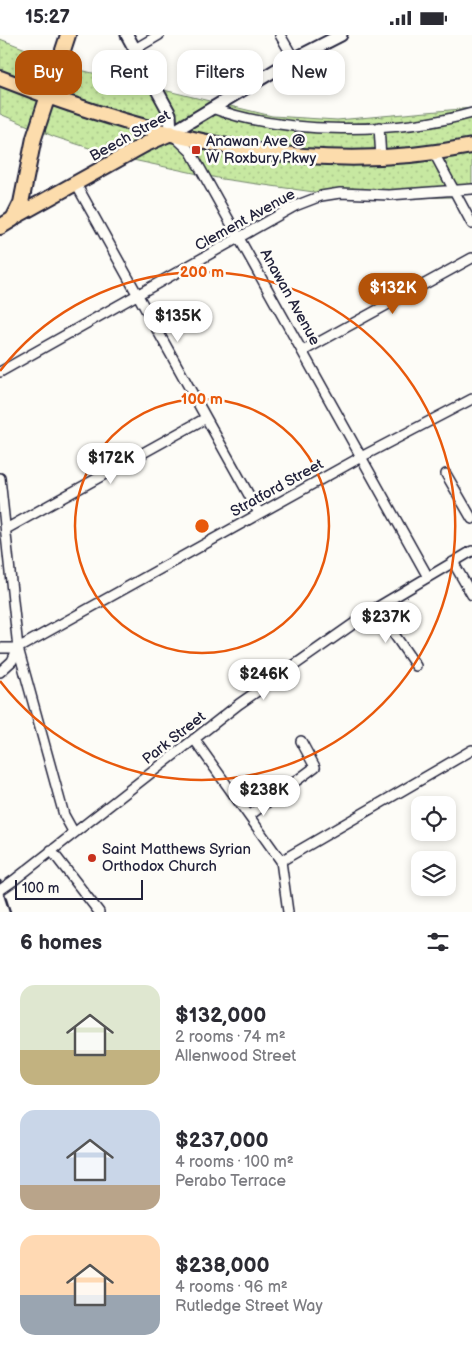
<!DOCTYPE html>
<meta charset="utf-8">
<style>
body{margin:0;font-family:"Balsamiq Sans",sans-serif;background:#f2f2f3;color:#2b2b33;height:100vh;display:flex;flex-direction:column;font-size:19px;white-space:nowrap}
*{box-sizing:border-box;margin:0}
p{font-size:16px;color:#7c7c81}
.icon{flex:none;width:28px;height:28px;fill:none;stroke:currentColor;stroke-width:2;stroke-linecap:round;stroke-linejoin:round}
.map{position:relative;height:877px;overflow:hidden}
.panel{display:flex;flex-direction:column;background:#fff;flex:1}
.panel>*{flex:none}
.hud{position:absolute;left:15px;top:15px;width:442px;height:45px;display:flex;gap:10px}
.tools{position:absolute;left:411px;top:761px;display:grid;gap:10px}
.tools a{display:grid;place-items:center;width:45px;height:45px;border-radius:10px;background:#fff;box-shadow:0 2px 8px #0003;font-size:25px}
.scale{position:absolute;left:15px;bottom:12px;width:128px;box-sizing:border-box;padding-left:5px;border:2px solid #22223b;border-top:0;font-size:14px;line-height:18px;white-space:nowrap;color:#22223b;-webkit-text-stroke:4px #fdfcf7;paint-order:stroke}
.price{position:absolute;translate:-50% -42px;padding:0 11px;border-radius:18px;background:#fff;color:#222;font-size:16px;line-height:32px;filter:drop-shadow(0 1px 2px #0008)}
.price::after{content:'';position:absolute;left:50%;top:30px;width:15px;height:11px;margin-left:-8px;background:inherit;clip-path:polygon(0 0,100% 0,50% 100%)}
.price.selected{background:#b45309;color:#fff}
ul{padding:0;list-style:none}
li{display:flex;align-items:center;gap:15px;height:125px;padding:0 20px}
li span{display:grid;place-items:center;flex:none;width:140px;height:100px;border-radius:15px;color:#555}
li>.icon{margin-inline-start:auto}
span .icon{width:60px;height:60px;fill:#fffc;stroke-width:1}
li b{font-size:21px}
h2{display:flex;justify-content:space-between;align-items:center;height:60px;padding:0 20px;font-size:21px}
.chip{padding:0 18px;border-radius:15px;background:#fff;box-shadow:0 2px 8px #0003;font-size:18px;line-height:45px}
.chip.selected{background:#b45309;color:#fff}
.status{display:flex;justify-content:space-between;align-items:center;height:35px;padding:0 25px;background:#fff;direction:ltr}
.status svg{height:14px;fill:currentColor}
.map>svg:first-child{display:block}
.park{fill:url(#park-dots);stroke:#74856e}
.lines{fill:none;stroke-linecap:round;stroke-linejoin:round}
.minor-casing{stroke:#22223b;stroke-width:12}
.tertiary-casing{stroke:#22223b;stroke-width:15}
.primary-casing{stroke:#22223b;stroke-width:18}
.minor{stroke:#fdfcf7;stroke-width:9}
.tertiary{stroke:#fdfcf7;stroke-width:11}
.primary{stroke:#fcdcac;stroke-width:14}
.rail{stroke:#22223b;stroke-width:2.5}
.minor-bridge-casing{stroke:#22223b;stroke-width:12;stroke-linecap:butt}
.minor-bridge{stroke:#fdfcf7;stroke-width:9}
.ring{fill:none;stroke:#e8590c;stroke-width:2.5}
.poi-dot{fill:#c8321e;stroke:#fdfcf7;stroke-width:2}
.labels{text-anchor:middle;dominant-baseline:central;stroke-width:5;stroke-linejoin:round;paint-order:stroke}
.street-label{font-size:15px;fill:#22223b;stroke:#fdfcf7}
.poi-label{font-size:15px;fill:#22223b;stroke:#fdfcf7;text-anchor:start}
.centre{fill:#e8590c;stroke:#fdfcf7;stroke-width:2.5}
.ring-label{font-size:15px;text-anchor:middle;font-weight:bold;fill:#e8590c;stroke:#fdfcf7;stroke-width:5;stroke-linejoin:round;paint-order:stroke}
</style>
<div class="status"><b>15:27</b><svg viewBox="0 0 49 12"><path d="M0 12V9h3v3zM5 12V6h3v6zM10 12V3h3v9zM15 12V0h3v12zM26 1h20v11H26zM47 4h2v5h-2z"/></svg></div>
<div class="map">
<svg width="472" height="877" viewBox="0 0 472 877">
<defs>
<pattern id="park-dots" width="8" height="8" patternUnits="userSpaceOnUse" patternTransform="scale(1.25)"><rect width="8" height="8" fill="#c7e8a1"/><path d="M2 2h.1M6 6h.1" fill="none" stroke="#abc78c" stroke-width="1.8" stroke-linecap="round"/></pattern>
</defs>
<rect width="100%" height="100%" fill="#fdfcf7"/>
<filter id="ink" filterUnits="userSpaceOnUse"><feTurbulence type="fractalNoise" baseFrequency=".02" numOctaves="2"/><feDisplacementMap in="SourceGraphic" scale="10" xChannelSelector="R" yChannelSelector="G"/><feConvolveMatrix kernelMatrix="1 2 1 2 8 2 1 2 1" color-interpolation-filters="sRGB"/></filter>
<g filter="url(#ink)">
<path class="park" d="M0,4L80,35L272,81L337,85L472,73V153L451,162L414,163L363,156L328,159L222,144L114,121L55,102L0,79Z"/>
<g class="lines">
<g class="minor-casing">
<path id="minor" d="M280,0L294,24
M135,14L159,0
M212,73C285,100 398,99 472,78
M379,92L381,123
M174,101L191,117L428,542
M434,118L472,189
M76,149L259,478
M303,316L472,223
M0,337L295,171L321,161L340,158L389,160L472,154
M446,439L472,484
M0,443L18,613L64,780L74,798
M6,494L206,383
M453,527L472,560
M376,573L416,631
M0,613H18
M0,637L12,626L18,613L361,422L472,364
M194,704L281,826L288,877
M249,781L315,732L301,706
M51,815L99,877
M281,826L472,715
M13,846L239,669L376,573L472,516"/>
</g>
<g class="tertiary-casing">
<path id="tertiary" d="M127,0L170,79L171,98
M171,98L294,24L341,0"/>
</g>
<g class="primary-casing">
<path id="primary" d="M0,43C153,103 308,144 472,111
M13,183L146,109L171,98
M0,192L13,184L21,168L34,103L68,0"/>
</g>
<use href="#minor" class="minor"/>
<use href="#tertiary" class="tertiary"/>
<use href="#primary" class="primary"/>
<path class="rail" d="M0,846L10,877"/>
<g class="minor-bridge-casing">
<path id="minor-bridge" d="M0,855L13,846"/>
</g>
<use href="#minor-bridge" class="minor-bridge"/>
</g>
</g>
<g class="ring">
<circle cx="202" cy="491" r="127"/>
<path d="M0 336A254 254 0 1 1 0 646"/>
</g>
<g class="poi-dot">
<rect x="191" y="110" width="10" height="10" rx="2.5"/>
<circle cx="92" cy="823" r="5"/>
</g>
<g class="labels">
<g class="street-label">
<text transform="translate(130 101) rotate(-29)">Beech Street</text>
<text transform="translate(245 185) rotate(-29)">Clement Avenue</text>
<text transform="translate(290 262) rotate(61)">Anawan Avenue</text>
<text transform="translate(277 453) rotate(-29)">Stratford Street</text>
<text transform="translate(174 703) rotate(-38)">Park Street</text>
</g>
<g class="poi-label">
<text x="206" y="106">Anawan Ave @<tspan x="206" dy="17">W Roxbury Pkwy</tspan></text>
<text x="102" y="814">Saint Matthews Syrian<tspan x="102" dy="17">Orthodox Church</tspan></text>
</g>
</g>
<circle cx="202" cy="491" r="8" class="centre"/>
<g class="ring-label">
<text x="202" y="242">200 m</text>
<text x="202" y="369">100 m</text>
</g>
</svg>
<div class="tools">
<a><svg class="icon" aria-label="locate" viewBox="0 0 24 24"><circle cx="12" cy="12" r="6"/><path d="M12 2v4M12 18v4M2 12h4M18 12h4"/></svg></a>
<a><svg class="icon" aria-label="layers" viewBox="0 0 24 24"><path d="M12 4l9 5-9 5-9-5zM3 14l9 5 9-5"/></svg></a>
</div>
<div class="scale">100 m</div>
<b class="price selected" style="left:393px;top:280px">$132K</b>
<b class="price" style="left:178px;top:308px">$135K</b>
<b class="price" style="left:111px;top:450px">$172K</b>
<b class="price" style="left:386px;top:609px">$237K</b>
<b class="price" style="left:264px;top:666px">$246K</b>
<b class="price" style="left:264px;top:782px">$238K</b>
<div class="hud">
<a class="chip selected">Buy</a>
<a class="chip">Rent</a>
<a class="chip">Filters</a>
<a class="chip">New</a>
</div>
</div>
<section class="panel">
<h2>6 homes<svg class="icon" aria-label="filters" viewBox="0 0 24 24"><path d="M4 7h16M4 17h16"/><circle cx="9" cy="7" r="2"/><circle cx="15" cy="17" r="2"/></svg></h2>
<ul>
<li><span style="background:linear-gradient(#dfe7d0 65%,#c2b280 0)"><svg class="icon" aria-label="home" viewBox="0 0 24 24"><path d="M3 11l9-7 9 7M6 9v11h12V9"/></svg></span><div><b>$132,000</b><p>2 rooms · 74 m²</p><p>Allenwood Street</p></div></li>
<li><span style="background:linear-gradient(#c9d6e8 75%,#b9a48a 0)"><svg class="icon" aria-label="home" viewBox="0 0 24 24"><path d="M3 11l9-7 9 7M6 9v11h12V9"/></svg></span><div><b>$237,000</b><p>4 rooms · 100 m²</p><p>Perabo Terrace</p></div></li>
<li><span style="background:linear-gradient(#ffd9b3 60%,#9aa5b1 0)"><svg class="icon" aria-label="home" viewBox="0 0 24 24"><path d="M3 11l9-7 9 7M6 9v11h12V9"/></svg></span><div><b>$238,000</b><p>4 rooms · 96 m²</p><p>Rutledge Street Way</p></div></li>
</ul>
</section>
